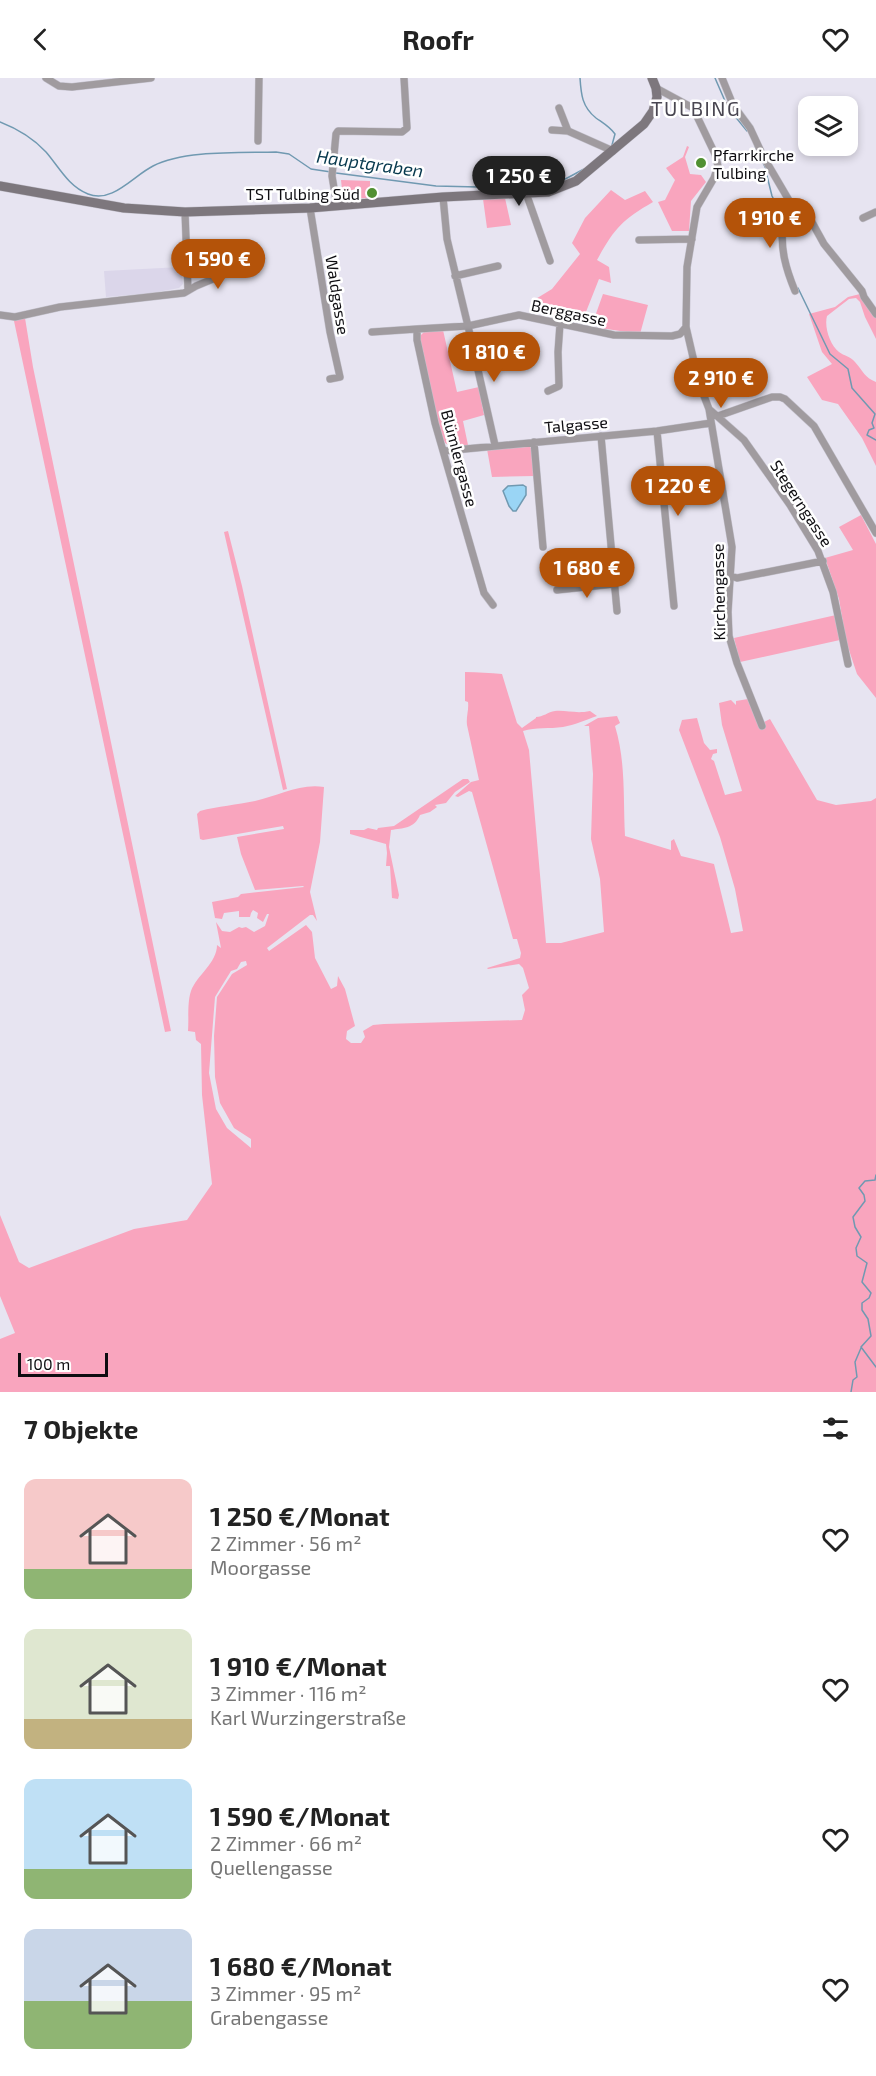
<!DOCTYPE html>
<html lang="de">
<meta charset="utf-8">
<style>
body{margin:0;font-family:"Exo 2",sans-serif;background:#f6f6f6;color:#222;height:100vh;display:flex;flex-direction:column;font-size:22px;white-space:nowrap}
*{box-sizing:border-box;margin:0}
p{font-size:20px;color:#767676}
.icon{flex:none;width:33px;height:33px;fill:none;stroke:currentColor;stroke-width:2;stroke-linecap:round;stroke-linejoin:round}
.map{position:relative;height:1314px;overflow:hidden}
.panel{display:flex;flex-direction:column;background:#fff;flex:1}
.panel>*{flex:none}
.controls{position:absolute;left:798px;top:18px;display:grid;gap:12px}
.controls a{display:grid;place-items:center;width:60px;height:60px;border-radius:12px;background:#fff;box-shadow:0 3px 9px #0003;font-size:30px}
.scale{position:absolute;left:18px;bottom:15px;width:90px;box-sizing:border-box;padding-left:6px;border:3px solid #0e0d11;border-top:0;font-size:16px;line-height:21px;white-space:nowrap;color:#0e0d11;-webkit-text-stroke:4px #fff;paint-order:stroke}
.price{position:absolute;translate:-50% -51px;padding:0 14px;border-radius:21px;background:#b45309;color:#fff;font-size:20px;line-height:39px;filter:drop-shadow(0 2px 3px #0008)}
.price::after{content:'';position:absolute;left:50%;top:36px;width:18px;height:14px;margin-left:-9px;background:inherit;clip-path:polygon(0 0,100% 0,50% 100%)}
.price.current{background:#222;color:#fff}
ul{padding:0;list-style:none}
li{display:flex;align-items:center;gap:18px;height:150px;padding:0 24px}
li span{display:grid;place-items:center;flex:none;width:168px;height:120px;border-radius:12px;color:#555}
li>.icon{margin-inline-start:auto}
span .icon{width:72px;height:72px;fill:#fffc;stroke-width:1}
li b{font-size:26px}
h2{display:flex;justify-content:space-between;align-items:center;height:72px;padding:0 24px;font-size:26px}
header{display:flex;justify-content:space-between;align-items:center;height:78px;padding:0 24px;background:#fff;font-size:27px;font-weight:700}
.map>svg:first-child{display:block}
.built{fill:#dbd6ea}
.green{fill:#f9a5be;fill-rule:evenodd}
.water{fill:#9ad5f5;stroke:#7099b1;stroke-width:1.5}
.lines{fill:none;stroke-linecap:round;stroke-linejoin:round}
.stream{stroke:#7099b1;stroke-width:1.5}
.street-casing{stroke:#c4c2cd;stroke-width:8}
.secondary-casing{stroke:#c4c2cd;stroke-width:10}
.street{stroke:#a09b9f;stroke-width:7}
.secondary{stroke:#7d777d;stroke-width:9}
.poi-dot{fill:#519032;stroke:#fff;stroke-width:2}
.labels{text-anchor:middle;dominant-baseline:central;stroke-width:5;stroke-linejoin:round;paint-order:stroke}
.poi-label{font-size:16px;fill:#0e0d11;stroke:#fff;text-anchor:start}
.street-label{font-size:16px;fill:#0e0d11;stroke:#fff}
.water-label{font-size:18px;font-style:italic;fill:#06384d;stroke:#fff}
.quarter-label{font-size:20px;letter-spacing:1.5px;fill:#494651;stroke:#fff}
</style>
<header><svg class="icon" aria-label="back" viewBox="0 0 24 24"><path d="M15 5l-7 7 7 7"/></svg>Roofr<svg class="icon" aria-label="heart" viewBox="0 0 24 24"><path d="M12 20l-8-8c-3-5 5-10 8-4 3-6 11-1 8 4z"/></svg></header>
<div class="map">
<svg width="876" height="1314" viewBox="0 0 876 1314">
<rect width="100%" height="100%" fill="#e7e4f1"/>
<path class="built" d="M181,189L183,206L179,210L152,215L106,219L104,193Z"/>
<path class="green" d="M687,68L689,69L685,79L690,96L701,97L706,104L691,123L689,153H672L658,124L665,122L675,102L666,90L683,79Z
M341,102L370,103V120L343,121Z
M611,112L625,122L645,113L653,124C622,142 614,151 597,182L609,189L611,205L599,201L582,244L532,233L534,222L552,211L580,176L572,165L585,140Z
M505,120L511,147L487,150L483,121Z
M603,216L648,227L640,256L600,250L593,244Z
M860,216L876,239V261L865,239L860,224L856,220L849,221L827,238C824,249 830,267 839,274C844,278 850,278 855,284C863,293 865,300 876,304V388L862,360L838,326L822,322L807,299L832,286L822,274L809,236L835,229L848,219Z
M25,240L33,289L171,953L165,954L14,243Z
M443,252L457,314L479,309L484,337L463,343L468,367L451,368L445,365L441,356L420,264V258L424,254Z
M529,368L532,371L534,398L492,399L487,371Z
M861,437L876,466V620L857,596L846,563L839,521L825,480L853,472L839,449Z
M228,453L242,508L287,711L283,712L224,454Z
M836,537L840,562L740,584L734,560Z
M465,594C478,594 490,595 502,596L517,645L522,650L536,640V639C543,639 548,634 555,633C567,632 576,636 590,633L597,638C585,642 575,647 563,649C549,651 536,649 523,653L529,672L546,865H561L604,854L600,801L591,761L593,696L589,648H584L598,640L617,638L620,645L615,648C626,684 623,721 625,758L671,772V763L674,761L681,778L714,786L731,855L743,853L735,811L720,759L679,652L682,642L697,640L704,665L710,672L717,671V675L713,676L711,681L714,683L725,717L742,713L722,647L719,625L731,622L736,627V623L748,621L758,647L770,641L817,722L836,727L871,723L876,720V1314H0V1261L15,1255L0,1218V1137L19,1184L29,1190L134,1151L187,1142L212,1106L202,1017L201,966L196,962L195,954L188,953C189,941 187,925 191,913C197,897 217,885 217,867L221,870L216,844L222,853L230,854L239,849L242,850L246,849L254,854L265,848L269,836H267L263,844L257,840L258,835L253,832L251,835L250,839H239V833L224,835L222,841L215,840L212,824L238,819L241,816L304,809L303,808L255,812L241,776L237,759L284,751L283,748L203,762L200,761L197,736L200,733C218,728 237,727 255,723C278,718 300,705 324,709L320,764L310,814L317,843L313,837H310L267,870L269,873L306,847L312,854L315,880L331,911L337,908L338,898L345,911L355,948L347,953L346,961L351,965H361L365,959L363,953L373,947L384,946L522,942L525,932L522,917L529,910L523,890L519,886L488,891L487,890L520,880L521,875L517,861H513L472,714L469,713L458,719L455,718L471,704L479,702L467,647C466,638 469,632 468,624L465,623ZM246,883L247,887L232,896L217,919L214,958L215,999L220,1025L234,1050L251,1061V1070L227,1050L216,1031L209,995L215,919L231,893L237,891L241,884Z
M463,701H468L470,704L455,714L446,725L435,727L437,729L430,734L420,737C414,751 403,750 391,752L389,769L399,817L398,821L392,820L390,788H386L387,775L386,766L350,756V752H364L368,750L377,752L378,750L394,748Z"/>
<path class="water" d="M523,407L526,409V417L516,433H513L509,428L503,413L508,408Z"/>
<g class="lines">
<path class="stream" d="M580,0C581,16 582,29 596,40C603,45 610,49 615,56L612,67
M715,0L725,23
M729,31L747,53
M0,44C18,51 33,60 46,74C59,89 68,108 88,116C112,126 133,98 153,88C184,72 241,75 276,74L289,76L311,91L331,94
M755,68L766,91
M336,95L436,108L524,110L556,106L584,91
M767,98L772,118L783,139
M798,210L830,276L848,291L852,310L875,336L872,345L874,350L869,352L867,357L876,362
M876,1097L875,1102L865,1103L859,1110L864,1117L865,1123L853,1139L855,1149L861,1159L856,1170L857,1178L867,1185L862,1204L871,1215L869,1220L862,1225V1232L868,1241L871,1258L861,1269L876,1289
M851,1314L853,1302L857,1299L855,1284L861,1270"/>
<g class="street-casing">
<path id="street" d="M46,0L59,8L72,9L151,0
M722,0L733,27L750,50L763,78L790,124C790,133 785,139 783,147C780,171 786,191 795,213
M656,10L693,30L733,27
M559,30L568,53
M693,30L715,76L718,88L714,100L697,129L687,189L686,249L699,305L709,331L732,469L728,534L729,558L737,585L762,648
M552,52L568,53L613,73
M258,63L259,0
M526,115L550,183
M443,119L447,161L468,248L519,237L614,257L672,258L680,256L686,249
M790,124L808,137L824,166L862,213L864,219L876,236
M337,128L332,98L336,56L338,53L402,54L407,50L404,0
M310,130L330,254L340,299L330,301
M185,134L188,212
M863,140L876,134
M639,162L692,161
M455,198L498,188
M0,237L15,239L60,229L184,215L196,208L237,191
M372,254L417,251
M548,313L559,308L558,274L560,246
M709,331L744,362L790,427L818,473L833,514L848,586
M718,338L772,319H780L785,321L814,348L876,455
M657,353L674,528
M601,358L617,533
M534,364L543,469
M444,373L657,353L711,345
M731,498L737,500L823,483
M557,512L614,506
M493,527L484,515L435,345L417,262V251L468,248L495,367"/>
</g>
<g class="secondary-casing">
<path id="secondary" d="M0,108L124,130L185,134L310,130L443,119L548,114L576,103L644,46L653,33L657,19L656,10L652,0"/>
</g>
<use href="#street" class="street"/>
<use href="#secondary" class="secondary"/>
</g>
<g class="poi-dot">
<circle cx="701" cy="85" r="6"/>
<circle cx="372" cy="115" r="6"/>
</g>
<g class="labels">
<g class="poi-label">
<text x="713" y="76">Pfarrkirche<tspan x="713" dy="18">Tulbing</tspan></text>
<text x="360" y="115" text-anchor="end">TST Tulbing Süd</text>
</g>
<g class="street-label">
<text transform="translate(338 217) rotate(81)">Waldgasse</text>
<text transform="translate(569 234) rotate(12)">Berggasse</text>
<text transform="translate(576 346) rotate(-5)">Talgasse</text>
<text transform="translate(460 380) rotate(75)">Blümlergasse</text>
<text transform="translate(802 425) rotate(57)">Stegerngasse</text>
<text transform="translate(718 514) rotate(-91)">Kirchengasse</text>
</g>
<g class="water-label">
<text transform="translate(370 85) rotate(8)">Hauptgraben</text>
</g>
<g class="quarter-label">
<text x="696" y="30">TULBING</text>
</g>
</g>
</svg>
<div class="controls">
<a><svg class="icon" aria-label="layers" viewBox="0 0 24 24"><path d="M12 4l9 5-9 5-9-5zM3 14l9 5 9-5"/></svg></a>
</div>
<div class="scale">100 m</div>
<b class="price current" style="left:519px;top:129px">1 250 €</b>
<b class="price" style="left:770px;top:171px">1 910 €</b>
<b class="price" style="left:218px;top:212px">1 590 €</b>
<b class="price" style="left:494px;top:305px">1 810 €</b>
<b class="price" style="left:721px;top:331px">2 910 €</b>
<b class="price" style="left:678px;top:439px">1 220 €</b>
<b class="price" style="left:587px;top:521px">1 680 €</b>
</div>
<section class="panel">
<h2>7 Objekte<svg class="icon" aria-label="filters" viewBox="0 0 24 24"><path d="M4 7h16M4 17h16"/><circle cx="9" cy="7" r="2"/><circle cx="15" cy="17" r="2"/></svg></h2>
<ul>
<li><span style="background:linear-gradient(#f6c9c9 75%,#8fb573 0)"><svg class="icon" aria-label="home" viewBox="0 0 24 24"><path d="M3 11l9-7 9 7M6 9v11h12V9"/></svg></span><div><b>1 250 €/Monat</b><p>2 Zimmer · 56 m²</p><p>Moorgasse</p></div><svg class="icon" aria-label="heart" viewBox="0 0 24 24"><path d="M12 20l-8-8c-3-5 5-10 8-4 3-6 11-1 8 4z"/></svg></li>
<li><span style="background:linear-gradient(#dfe7d0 75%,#c2b280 0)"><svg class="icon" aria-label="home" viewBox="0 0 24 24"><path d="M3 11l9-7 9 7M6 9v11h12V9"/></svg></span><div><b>1 910 €/Monat</b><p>3 Zimmer · 116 m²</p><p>Karl Wurzingerstraße</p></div><svg class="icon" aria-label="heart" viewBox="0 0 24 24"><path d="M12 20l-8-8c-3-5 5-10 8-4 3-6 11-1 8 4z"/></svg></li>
<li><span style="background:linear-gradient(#bfe0f5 75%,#8fb573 0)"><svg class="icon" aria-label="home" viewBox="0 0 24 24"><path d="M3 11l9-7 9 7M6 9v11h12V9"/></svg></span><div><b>1 590 €/Monat</b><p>2 Zimmer · 66 m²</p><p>Quellengasse</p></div><svg class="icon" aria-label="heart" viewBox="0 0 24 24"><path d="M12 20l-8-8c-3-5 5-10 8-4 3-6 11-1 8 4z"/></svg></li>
<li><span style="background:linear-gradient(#c9d6e8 60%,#8fb573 0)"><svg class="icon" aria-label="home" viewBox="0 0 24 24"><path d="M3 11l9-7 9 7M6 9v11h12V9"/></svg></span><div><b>1 680 €/Monat</b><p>3 Zimmer · 95 m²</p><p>Grabengasse</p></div><svg class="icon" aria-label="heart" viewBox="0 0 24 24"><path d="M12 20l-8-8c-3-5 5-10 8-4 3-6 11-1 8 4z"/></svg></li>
</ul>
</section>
